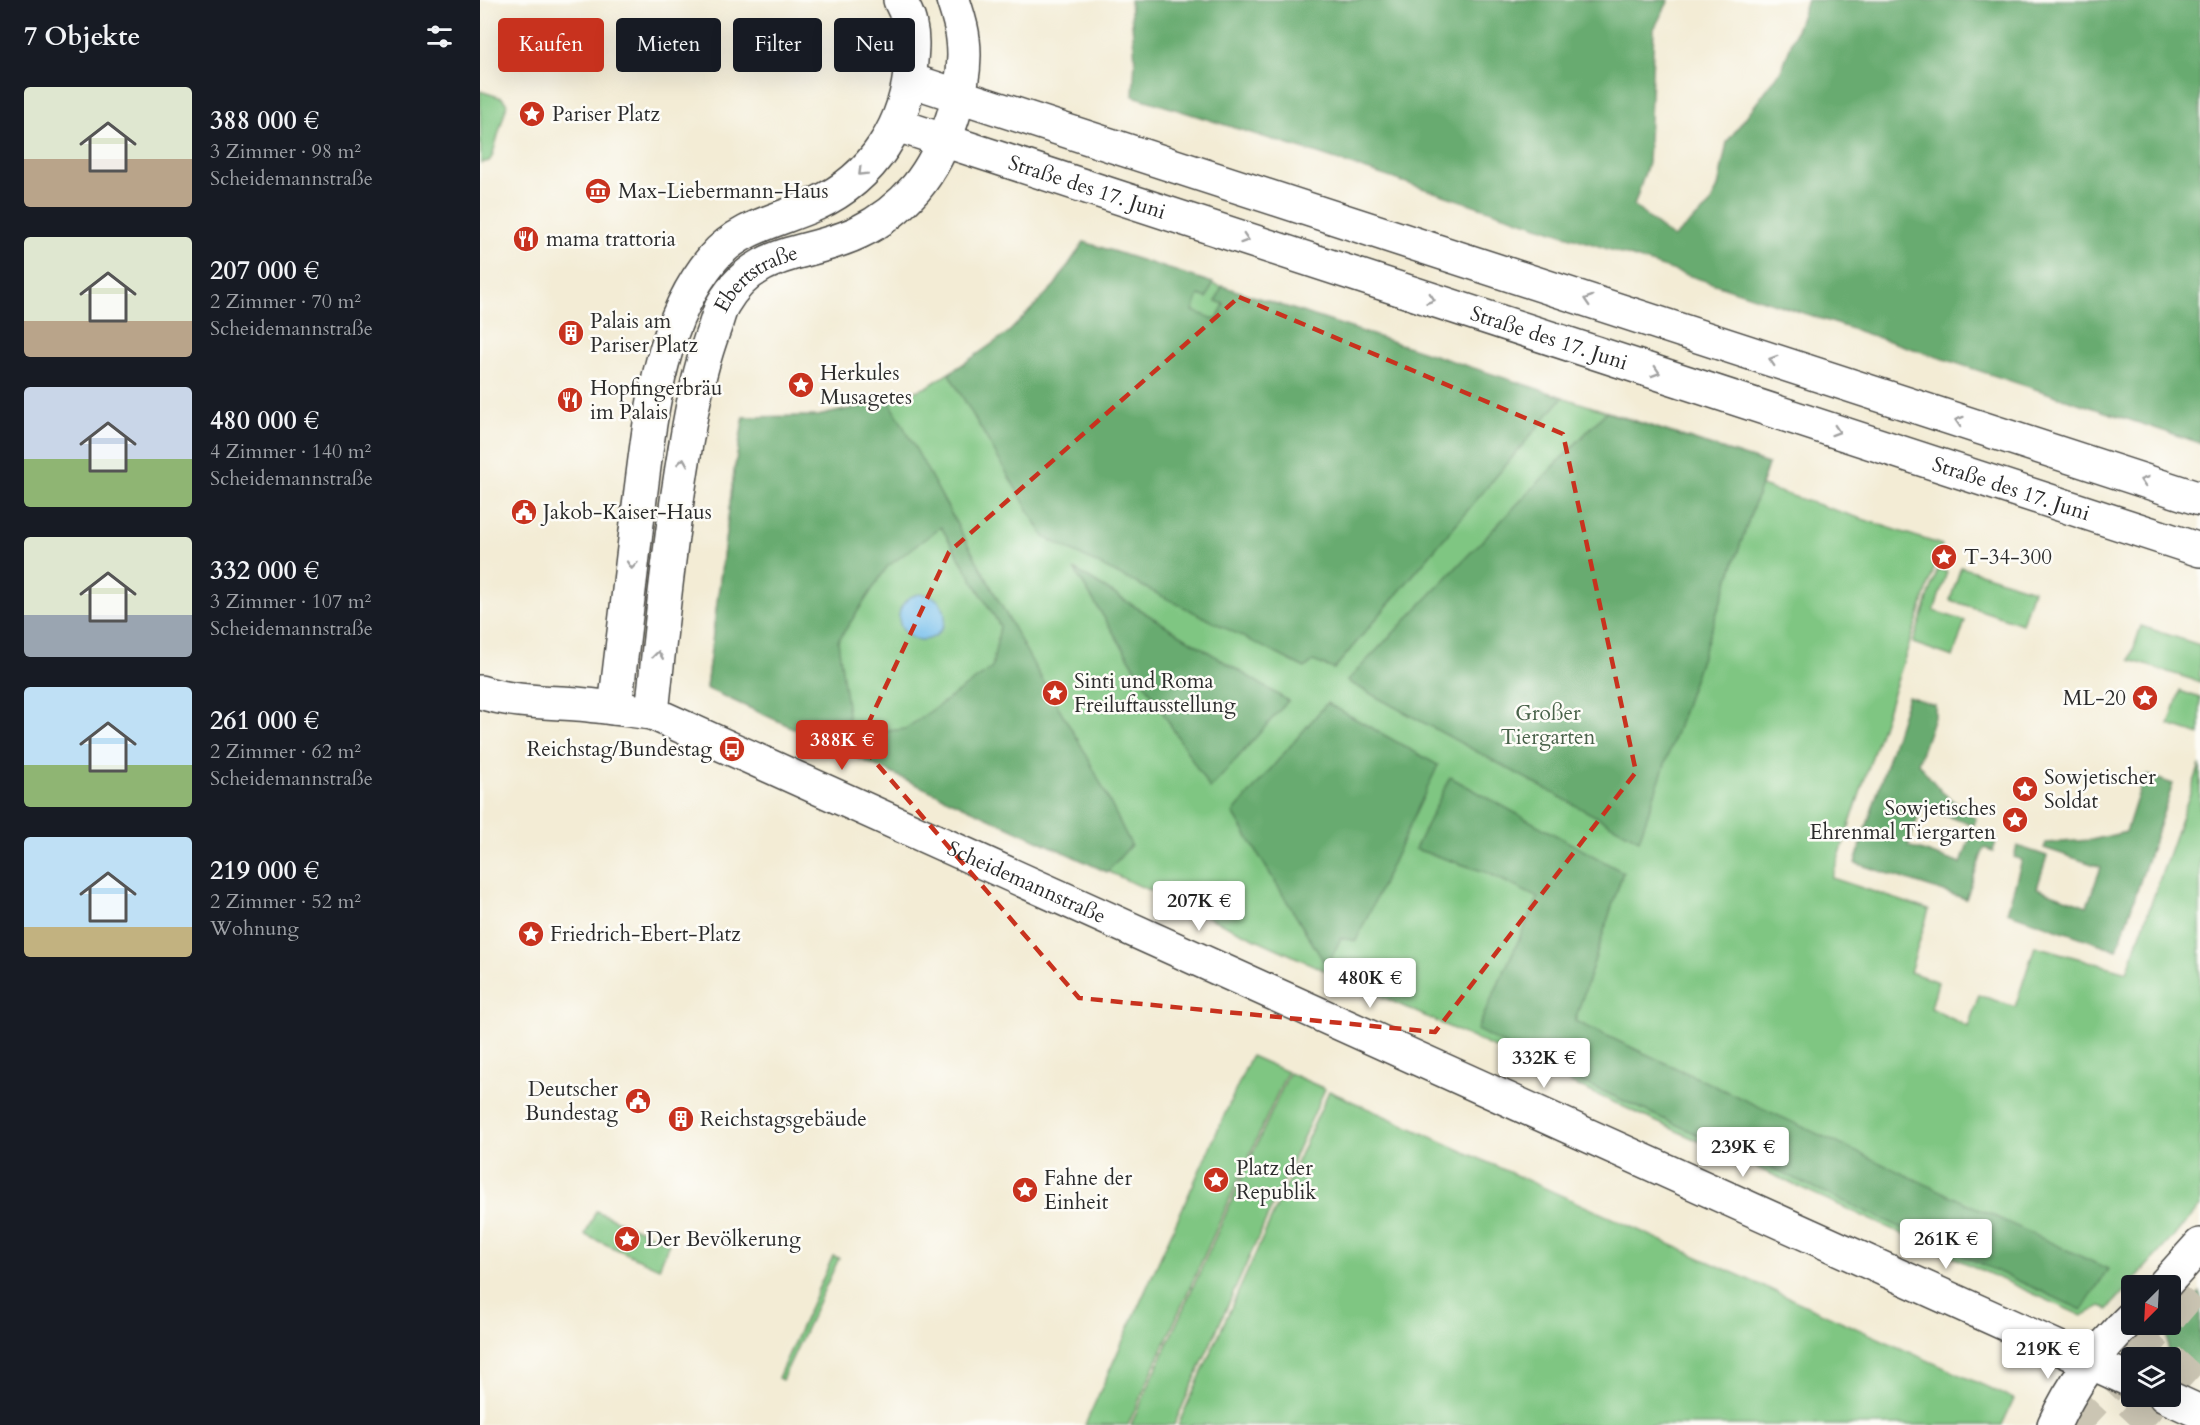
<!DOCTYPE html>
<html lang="de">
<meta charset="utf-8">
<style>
body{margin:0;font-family:Cardo,serif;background:#20242c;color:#f1f3f6;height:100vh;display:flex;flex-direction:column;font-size:22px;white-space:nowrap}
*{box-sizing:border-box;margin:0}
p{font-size:20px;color:#9ea1a6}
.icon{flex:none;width:33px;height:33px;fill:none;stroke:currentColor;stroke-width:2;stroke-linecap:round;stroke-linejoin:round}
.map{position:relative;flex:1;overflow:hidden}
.drawer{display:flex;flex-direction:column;background:#171b24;width:480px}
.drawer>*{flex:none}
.top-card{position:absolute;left:18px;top:18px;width:570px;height:54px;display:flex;gap:12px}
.needle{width:39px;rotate:204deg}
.controls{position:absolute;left:1641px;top:1275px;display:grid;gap:12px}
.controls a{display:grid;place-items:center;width:60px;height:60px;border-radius:6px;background:#171b24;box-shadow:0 6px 24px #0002;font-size:30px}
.price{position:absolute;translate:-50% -51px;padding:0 14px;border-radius:6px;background:#fff;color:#222;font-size:20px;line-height:39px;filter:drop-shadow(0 2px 3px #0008)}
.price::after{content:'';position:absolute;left:50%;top:36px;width:18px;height:14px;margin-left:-9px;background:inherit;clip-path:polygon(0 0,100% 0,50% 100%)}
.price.current{background:#c8321e;color:#fff}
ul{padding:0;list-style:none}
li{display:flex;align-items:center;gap:18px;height:150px;padding:0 24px}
li span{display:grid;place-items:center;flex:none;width:168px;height:120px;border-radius:6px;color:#555}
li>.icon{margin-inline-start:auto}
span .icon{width:72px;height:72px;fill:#fffc;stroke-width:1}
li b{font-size:26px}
h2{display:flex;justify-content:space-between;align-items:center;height:72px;padding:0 24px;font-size:26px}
.chip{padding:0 21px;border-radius:6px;background:#171b24;box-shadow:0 6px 24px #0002;font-size:21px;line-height:54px}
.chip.current{background:#c8321e;color:#fff}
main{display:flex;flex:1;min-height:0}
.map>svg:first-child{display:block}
.green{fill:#7fc682;stroke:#557856;stroke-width:1.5}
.forest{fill:#67ab70;stroke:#496b4e;stroke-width:1.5;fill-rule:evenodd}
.water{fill:#73beec;stroke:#4f748c;stroke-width:1.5}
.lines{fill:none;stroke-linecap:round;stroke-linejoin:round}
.highway-tunnel{stroke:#cbc5b3;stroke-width:33;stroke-dasharray:33 16;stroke-linecap:butt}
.secondary-casing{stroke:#494844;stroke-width:36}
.primary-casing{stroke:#494844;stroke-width:36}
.secondary{stroke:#fff;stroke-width:33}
.primary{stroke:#fff;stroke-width:33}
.oneway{stroke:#a0a0a0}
.marked{fill:none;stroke:#c8321e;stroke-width:4.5;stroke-dasharray:12 8;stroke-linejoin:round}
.labels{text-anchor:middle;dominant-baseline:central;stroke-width:5;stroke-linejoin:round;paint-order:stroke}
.poi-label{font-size:21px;fill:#2b2b2b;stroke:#fdfcf7;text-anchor:start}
.street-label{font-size:21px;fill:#2b2b2b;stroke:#fdfcf7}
.park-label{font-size:21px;fill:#486149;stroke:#fdfcf7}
</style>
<main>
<section class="drawer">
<h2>7 Objekte<svg class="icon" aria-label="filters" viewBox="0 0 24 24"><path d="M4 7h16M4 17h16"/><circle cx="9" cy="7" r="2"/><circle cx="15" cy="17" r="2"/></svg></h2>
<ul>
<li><span style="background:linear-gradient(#dfe7d0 60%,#b9a48a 0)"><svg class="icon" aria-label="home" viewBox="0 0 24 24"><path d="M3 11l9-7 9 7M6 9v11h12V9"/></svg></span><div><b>388 000 €</b><p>3 Zimmer · 98 m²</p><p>Scheidemannstraße</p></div></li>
<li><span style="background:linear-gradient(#dfe7d0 70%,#b9a48a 0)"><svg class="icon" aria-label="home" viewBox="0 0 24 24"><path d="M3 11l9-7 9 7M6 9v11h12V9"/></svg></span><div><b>207 000 €</b><p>2 Zimmer · 70 m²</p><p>Scheidemannstraße</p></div></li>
<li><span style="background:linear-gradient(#c9d6e8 60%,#8fb573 0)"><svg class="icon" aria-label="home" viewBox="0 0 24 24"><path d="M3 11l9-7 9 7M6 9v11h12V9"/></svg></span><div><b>480 000 €</b><p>4 Zimmer · 140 m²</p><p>Scheidemannstraße</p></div></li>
<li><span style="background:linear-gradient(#dfe7d0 65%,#9aa5b1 0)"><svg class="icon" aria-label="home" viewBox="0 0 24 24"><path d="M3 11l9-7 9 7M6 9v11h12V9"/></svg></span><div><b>332 000 €</b><p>3 Zimmer · 107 m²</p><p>Scheidemannstraße</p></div></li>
<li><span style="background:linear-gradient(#bfe0f5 65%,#8fb573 0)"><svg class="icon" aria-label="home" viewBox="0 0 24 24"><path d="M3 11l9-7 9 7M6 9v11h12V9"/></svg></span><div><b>261 000 €</b><p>2 Zimmer · 62 m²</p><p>Scheidemannstraße</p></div></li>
<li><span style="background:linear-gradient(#bfe0f5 75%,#c2b280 0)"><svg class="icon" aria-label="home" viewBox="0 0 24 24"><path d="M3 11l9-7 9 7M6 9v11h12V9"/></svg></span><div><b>219 000 €</b><p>2 Zimmer · 52 m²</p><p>Wohnung</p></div></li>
</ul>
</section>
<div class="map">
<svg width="1720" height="1425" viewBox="0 0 1720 1425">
<rect width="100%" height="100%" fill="#fdfcf7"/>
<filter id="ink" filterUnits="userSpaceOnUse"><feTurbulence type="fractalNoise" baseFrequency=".0167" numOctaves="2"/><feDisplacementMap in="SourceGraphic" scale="12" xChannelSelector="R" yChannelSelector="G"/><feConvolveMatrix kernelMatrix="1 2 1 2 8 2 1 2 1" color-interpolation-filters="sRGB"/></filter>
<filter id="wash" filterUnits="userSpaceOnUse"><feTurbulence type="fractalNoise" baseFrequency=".008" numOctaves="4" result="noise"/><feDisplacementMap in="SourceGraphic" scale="24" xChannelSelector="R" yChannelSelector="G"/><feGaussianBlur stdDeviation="1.35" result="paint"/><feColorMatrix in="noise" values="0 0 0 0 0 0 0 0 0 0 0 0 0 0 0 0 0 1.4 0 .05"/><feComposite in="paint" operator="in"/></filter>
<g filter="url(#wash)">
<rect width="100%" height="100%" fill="#f3ecd5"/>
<path class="green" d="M0,91L22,98L27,104L12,157L9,161L1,163Z
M604,242L1288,464L1281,486L1462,545L1352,878L1449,910L1430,972L1458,982L1451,1008L1488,1027L1499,995L1535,1007L1555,946L1647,972L1720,765V1207L1628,1309L1621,1306L1602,1316L226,688L254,472L264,417L338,416L409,400L447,387L499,354L529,332L575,285Z
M1481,567L1553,590L1542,624L1470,600Z
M1458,569L1467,572L1454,611L1485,621L1473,657L1433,643Z
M1661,626L1720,645V682L1650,660Z
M1700,691L1720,698V735L1689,725Z
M771,1056L807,1072L648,1425H605Z
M809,1073L845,1089L694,1425H651Z
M849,1091L1534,1399L1522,1425H698Z
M116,1211L189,1243L179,1268L105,1235Z
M353,1256L359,1258L302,1380L298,1378Z"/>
<path class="forest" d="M650,0H1189L1174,29L1168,163L1154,206L1193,238L1229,206L1238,187L1247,142L1302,69L1327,0H1720V443L838,154L653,96L655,60Z
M604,242L733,283L727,298L719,295L713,311L737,320L744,304L736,301L742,286L1083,397L854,669L833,661L825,668L564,537L469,374L529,332L575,285Z
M409,400L556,669L605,752L651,845L627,872L226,688L254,472L264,417L338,416ZM461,527L520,626L512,668L425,729L371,735L358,641L407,567Z
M1126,412L1288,464L1159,840L867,681Z
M594,569L808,701L730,789Z
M1428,696L1455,705V714L1438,763L1461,791L1496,819L1494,825L1441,808L1428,846L1481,864L1492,831L1517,839L1513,851L1504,848L1486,899L1375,863Z
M847,703L958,765L876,941L861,938L847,967L753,813Z
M1667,775L1693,784L1637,950L1527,912L1542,860L1534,857L1537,846L1567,856L1557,888L1607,906L1621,867L1564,848L1566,843L1611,840L1646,832L1662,782Z
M970,777L1143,872L1095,1021L1628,1269L1602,1310L1050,1058L997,1030L1058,898L1008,873L935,849Z
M1720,1292V1370L1688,1355L1687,1326Z"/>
<path class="water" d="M419 617a23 23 0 1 1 46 0a23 23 0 1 1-46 0Z"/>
</g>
<g filter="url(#ink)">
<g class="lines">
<path class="highway-tunnel" d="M1690,1317L1720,1282
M1654,1358L1684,1324
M1690,1383L1720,1350
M1592,1425L1652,1361
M1651,1425L1678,1396"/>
<g class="secondary-casing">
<g id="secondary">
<path id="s1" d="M172,713L1652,1381"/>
<path d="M1683,1286L1720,1245"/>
<path d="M1685,1396L1720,1412"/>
<path d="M1574,1425C1592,1385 1620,1348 1652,1317"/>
</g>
</g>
<g class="primary-casing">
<g id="primary">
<path d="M430,80L1720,499"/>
<path id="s2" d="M417,125L1720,550"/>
<path id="s3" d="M0,692C32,702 65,702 97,704C122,706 147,710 172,713C182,617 192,521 209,426C215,392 222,361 234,329C237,321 239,311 243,304C277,246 328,257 379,232C400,222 421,205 436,188C465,153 489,85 483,39C482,26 477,13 473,0"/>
<path d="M135,708C143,641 151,573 159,506C170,423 177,325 233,258C260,226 301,220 336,204C393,178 428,123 431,61C432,49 433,37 430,25C429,16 423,8 420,0"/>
</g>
</g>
<use href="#secondary" class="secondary"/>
<use href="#primary" class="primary"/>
</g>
<defs><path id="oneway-chevron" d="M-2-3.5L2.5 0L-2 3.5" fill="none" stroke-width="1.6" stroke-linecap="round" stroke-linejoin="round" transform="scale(1.5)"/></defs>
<g class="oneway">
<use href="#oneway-chevron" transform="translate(382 172) rotate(135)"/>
<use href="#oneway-chevron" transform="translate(765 239) rotate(18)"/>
<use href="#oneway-chevron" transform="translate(951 299) rotate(18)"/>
<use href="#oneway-chevron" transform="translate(1108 300) rotate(-162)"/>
<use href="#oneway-chevron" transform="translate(1293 360) rotate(-162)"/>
<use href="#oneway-chevron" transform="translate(1176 372) rotate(18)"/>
<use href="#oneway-chevron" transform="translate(1479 421) rotate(-162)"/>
<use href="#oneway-chevron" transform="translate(1356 431) rotate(18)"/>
<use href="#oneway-chevron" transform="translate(203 462) rotate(-81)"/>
<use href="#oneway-chevron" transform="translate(1664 481) rotate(-162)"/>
<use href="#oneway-chevron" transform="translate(152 565) rotate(95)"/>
<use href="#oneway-chevron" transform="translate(178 655) rotate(-83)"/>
</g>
</g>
<path class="marked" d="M759,297L1083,434L1156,772L955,1032L599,998L379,743L469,552Z"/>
<defs>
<g id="sight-disc" transform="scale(1.35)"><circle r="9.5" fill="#c8321e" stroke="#fdfcf7"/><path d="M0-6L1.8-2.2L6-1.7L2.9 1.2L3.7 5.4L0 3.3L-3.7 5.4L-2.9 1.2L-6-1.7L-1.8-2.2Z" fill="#fff"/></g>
<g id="museum-disc" transform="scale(1.35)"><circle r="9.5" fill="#c8321e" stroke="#fdfcf7"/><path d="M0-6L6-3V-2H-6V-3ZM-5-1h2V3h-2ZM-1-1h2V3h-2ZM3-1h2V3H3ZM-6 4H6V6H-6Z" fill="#fff"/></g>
<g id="restaurant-disc" transform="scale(1.35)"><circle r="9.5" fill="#c8321e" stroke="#fdfcf7"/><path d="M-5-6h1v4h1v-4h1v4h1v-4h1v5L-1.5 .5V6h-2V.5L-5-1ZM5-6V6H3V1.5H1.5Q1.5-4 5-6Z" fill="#fff"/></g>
<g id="building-disc" transform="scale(1.35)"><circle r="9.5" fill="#c8321e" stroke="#fdfcf7"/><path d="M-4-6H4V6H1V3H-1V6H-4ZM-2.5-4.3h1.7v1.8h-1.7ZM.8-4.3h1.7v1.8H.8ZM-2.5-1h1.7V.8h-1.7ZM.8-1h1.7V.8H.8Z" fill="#fff"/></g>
<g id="civic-disc" transform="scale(1.35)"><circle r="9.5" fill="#c8321e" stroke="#fdfcf7"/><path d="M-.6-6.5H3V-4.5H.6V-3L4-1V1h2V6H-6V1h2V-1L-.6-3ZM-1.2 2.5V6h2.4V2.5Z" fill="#fff"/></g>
<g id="bus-disc" transform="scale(1.35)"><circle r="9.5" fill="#c8321e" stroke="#fdfcf7"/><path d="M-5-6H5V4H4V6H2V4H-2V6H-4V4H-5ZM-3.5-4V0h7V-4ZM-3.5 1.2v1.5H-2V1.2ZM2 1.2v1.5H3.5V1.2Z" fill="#fff"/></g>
</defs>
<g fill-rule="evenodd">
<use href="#sight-disc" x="52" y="114"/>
<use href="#museum-disc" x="118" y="191"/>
<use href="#restaurant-disc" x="46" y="239"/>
<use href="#building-disc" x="91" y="333"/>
<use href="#sight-disc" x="321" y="385"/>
<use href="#restaurant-disc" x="90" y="400"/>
<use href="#civic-disc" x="44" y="512"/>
<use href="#sight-disc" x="1464" y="557"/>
<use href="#sight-disc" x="575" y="693"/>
<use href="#sight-disc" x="1665" y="698"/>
<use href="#bus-disc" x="252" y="749"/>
<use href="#sight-disc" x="1545" y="789"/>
<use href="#sight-disc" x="1535" y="820"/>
<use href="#sight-disc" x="51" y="934"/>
<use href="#civic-disc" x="158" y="1101"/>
<use href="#building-disc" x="201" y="1119"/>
<use href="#sight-disc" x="736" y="1180"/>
<use href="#sight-disc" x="545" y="1190"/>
<use href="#sight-disc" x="147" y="1239"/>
</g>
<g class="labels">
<g class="poi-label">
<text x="72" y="114">Pariser Platz</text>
<text x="138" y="191">Max-Liebermann-Haus</text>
<text x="66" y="239">mama trattoria</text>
<text x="110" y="321">Palais am<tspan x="110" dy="24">Pariser Platz</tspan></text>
<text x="340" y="373">Herkules<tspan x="340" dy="24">Musagetes</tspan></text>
<text x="110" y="388">Hopfingerbräu<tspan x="110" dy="24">im Palais</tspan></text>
<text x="63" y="512">Jakob-Kaiser-Haus</text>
<text x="1484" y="557">T-34-300</text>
<text x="594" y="681">Sinti und Roma<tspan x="594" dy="24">Freiluftausstellung</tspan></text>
<text x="1646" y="698" text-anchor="end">ML-20</text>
<text x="232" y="749" text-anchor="end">Reichstag/Bundestag</text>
<text x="1564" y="777">Sowjetischer<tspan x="1564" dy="24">Soldat</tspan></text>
<text x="1516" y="808" text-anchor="end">Sowjetisches<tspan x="1516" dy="24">Ehrenmal Tiergarten</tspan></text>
<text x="70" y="934">Friedrich-Ebert-Platz</text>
<text x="138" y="1089" text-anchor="end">Deutscher<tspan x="138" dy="24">Bundestag</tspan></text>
<text x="220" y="1119">Reichstagsgebäude</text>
<text x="756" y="1168">Platz der<tspan x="756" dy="24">Republik</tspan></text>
<text x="564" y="1178">Fahne der<tspan x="564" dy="24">Einheit</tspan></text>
<text x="166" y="1239">Der Bevölkerung</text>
</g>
<g class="street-label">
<text stroke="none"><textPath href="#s2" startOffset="200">Straße des 17. Juni</textPath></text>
<text stroke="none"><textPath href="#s3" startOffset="633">Ebertstraße</textPath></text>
<text stroke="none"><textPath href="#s2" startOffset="686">Straße des 17. Juni</textPath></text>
<text stroke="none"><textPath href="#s2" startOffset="1172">Straße des 17. Juni</textPath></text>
<text stroke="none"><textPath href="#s1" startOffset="411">Scheidemannstraße</textPath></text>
</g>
<g class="park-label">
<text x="1068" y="713">Großer<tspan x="1068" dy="24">Tiergarten</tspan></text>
</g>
</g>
</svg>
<div class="controls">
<a><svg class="needle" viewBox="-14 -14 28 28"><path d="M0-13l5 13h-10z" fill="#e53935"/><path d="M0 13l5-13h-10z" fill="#9ea1a6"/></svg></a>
<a><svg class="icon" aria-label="layers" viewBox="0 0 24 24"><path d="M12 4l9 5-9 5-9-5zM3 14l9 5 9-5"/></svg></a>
</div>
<b class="price current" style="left:362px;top:771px">388K €</b>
<b class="price" style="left:719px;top:932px">207K €</b>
<b class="price" style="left:890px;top:1009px">480K €</b>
<b class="price" style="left:1064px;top:1089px">332K €</b>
<b class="price" style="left:1263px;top:1178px">239K €</b>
<b class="price" style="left:1466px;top:1270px">261K €</b>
<b class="price" style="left:1568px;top:1380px">219K €</b>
<div class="top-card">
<a class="chip current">Kaufen</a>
<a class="chip">Mieten</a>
<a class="chip">Filter</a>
<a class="chip">Neu</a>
</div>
</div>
</main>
